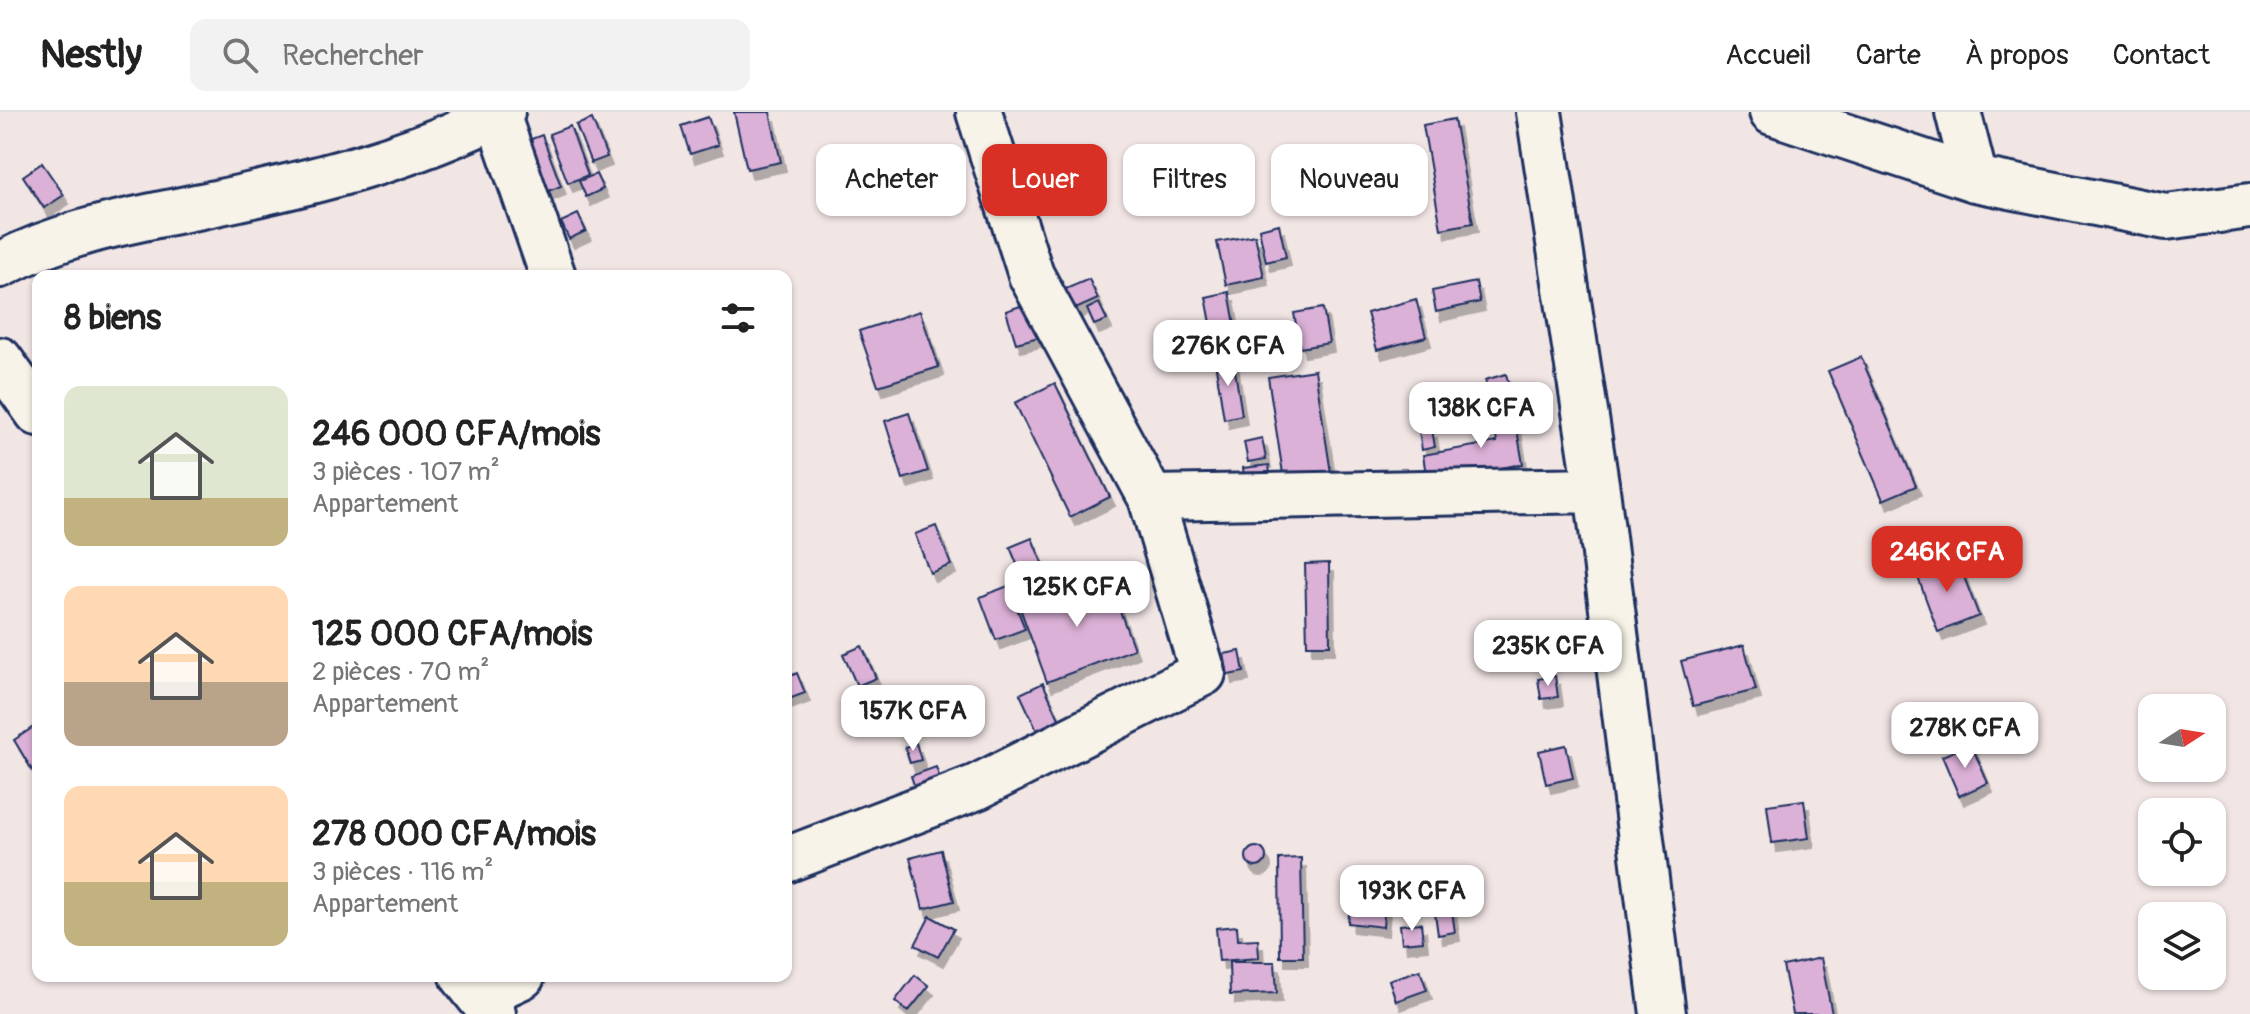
<!DOCTYPE html>
<html lang="fr">
<meta charset="utf-8">
<style>
body{margin:0;font-family:Pangolin,sans-serif;background:#f2f2f2;color:#222;height:100vh;display:flex;flex-direction:column;font-size:30px;white-space:nowrap}
*{box-sizing:border-box;margin:0}
p{font-size:26px;color:#767676}
.icon{flex:none;width:44px;height:44px;fill:none;stroke:currentColor;stroke-width:2;stroke-linecap:round;stroke-linejoin:round}
.map{position:relative;flex:1;overflow:hidden}
.panel{position:absolute;left:32px;top:158px;width:760px;height:712px;display:flex;flex-direction:column;background:#fff;border-radius:16px;box-shadow:0 2px 6px #0004}
.panel>*{flex:none}
.top-card{position:absolute;left:816px;top:32px;width:760px;height:72px;display:flex;gap:16px}
.needle{width:52px;rotate:78deg}
.fabs{position:absolute;left:2138px;top:582px;display:grid;gap:16px}
.fabs a{display:grid;place-items:center;width:88px;height:88px;border-radius:16px;background:#fff;box-shadow:0 2px 6px #0004;font-size:40px}
.price{position:absolute;translate:-50% -68px;padding:0 18px;border-radius:16px;background:#fff;color:#222;font-size:26px;line-height:52px;filter:drop-shadow(0 2px 4px #0008)}
.price::after{content:'';position:absolute;left:50%;top:48px;width:24px;height:18px;margin-left:-12px;background:inherit;clip-path:polygon(0 0,100% 0,50% 100%)}
.price.active{background:#d93025;color:#fff}
ul{padding:0;list-style:none}
li{display:flex;align-items:center;gap:24px;height:200px;padding:0 32px}
li span{display:grid;place-items:center;flex:none;width:224px;height:160px;border-radius:16px;color:#555}
li>.icon{margin-inline-start:auto}
span .icon{width:96px;height:96px;fill:#fffc;stroke-width:1}
li b{font-size:34px}
h2{display:flex;justify-content:space-between;align-items:center;height:96px;padding:0 32px;font-size:34px}
.chip{padding:0 28px;border-radius:16px;background:#fff;box-shadow:0 2px 6px #0004;font-size:28px;line-height:72px}
.chip.active{background:#d93025;color:#fff}
header{display:flex;align-items:center;gap:48px;box-sizing:border-box;height:112px;padding:0 40px;background:#fff;border-bottom:2px solid #e0e0e0}
header strong{font-size:38px}
nav{display:flex;gap:44px;margin-inline-start:auto;font-size:28px}
.search{width:560px;height:72px;background:#f2f2f2;display:flex;align-items:center;gap:20px;box-sizing:border-box;padding:0 28px;border-radius:16px;color:#767676;font-size:30px}
.map>svg:first-child{display:block}
.building{fill:#dcb1d7;stroke:#1b2f5e;stroke-width:2;filter:url(#shadow)}
.lines{fill:none;stroke-linecap:round;stroke-linejoin:round}
.minor-casing{stroke:#1b2f5e;stroke-width:50}
.minor{stroke:#f7f3e8;stroke-width:44}
</style>
<header>
<strong>Nestly</strong>
<div class="search"><svg class="icon" aria-label="search" viewBox="0 0 24 24"><circle cx="10" cy="10" r="6"/><path d="M15 15l6 6"/></svg>Rechercher</div>
<nav><a>Accueil</a><a>Carte</a><a>À propos</a><a>Contact</a></nav>
</header>
<div class="map">
<svg width="2250" height="902" viewBox="0 0 2250 902">
<defs>
<filter id="shadow"><feDropShadow dx="5" dy="9" stdDeviation="0" flood-color="#0004"/></filter>
</defs>
<rect width="100%" height="100%" fill="#f2e6e5"/>
<filter id="ink" filterUnits="userSpaceOnUse"><feTurbulence type="fractalNoise" baseFrequency=".0125" numOctaves="2"/><feDisplacementMap in="SourceGraphic" scale="16" xChannelSelector="R" yChannelSelector="G"/><feConvolveMatrix kernelMatrix="1 2 1 2 8 2 1 2 1" color-interpolation-filters="sRGB"/></filter>
<g filter="url(#ink)">
<path class="building" d="M734,0H770L781,50L747,57Z
M708,5L718,33L690,42L681,14Z
M592,7L607,45L591,51L576,13Z
M1454,7L1473,111L1441,117L1423,13Z
M570,14L588,63L568,71L549,22Z
M542,23L561,74L546,80L526,29Z
M42,51L64,83L44,96L23,64Z
M596,62L603,77L586,85L579,69Z
M578,102L586,119L569,127L561,110Z
M1279,112L1286,145L1266,150L1259,117Z
M1255,123L1264,165L1226,173L1217,130Z
M1089,167L1098,187L1069,200L1061,179Z
M1476,170L1480,190L1436,200L1432,179Z
M1229,180L1237,223L1214,227L1206,185Z
M1416,187L1426,225L1377,238L1367,201Z
M1029,191L1039,225L1016,231L1006,199Z
M1099,191L1107,208L1094,213L1087,197Z
M1323,196L1329,231L1300,236L1294,201Z
M920,199L939,255L878,274L859,219Z
M1861,245L1916,374L1883,388L1828,259Z
M1233,246L1242,303L1224,307L1215,249Z
M1315,258L1331,361L1284,368L1268,265Z
M1506,262L1511,280L1490,285L1485,268Z
M1055,271L1110,385L1070,405L1015,291Z
M1429,275L1432,288L1417,292L1414,279Z
M1512,289L1523,352L1427,369L1423,343L1497,330L1490,292Z
M909,301L928,359L903,367L885,309Z
M1432,317L1435,335L1422,338L1419,319Z
M1262,326L1266,347L1248,350L1244,330Z
M1269,353L1271,370L1245,373L1243,356Z
M936,414L951,453L930,461L915,422Z
M1032,426L1043,453L1021,462L1010,435Z
M1956,444L1979,504L1938,520L1916,460Z
M1329,451L1330,533H1307L1305,452Z
M1107,464L1134,537L1047,570L1020,496Z
M1008,474L1025,517L996,528L980,485Z
M1744,533L1756,578L1693,594L1681,549Z
M862,534L876,566L857,574L843,542Z
M1240,539L1244,560L1228,563L1224,542Z
M797,561L805,581L786,588V566Z
M1555,564L1558,585L1541,587L1538,567Z
M1043,571L1061,611L1038,621L1020,582Z
M923,579L930,596L921,600L914,583Z
M35,614L38,619V668L14,628Z
M916,631L921,648L910,651L905,635Z
M1971,632L1988,671L1959,684L1942,644Z
M1566,633L1573,666L1546,672L1539,639Z
M936,655L944,679L919,688L911,664Z
M1804,688L1809,726L1772,731L1767,693Z
M1246 745a10 10 0 1 1 20 0a10 10 0 1 1-20 0Z
M941,738L954,789L923,797L910,746Z
M1301,746L1303,845H1280L1279,747Z
M1352,777L1386,781L1383,815L1348,811Z
M1450,785L1455,820L1438,823L1433,787Z
M930,804L954,817L938,845L915,833Z
M1421,811L1423,829L1402,831L1400,813Z
M1237,814L1238,828L1258,827L1259,846L1219,849L1216,816Z
M1821,846L1832,902H1793L1783,854Z
M1229,850H1275L1277,881L1230,883Z
M1420,858L1427,878L1396,889L1389,868Z
M915,863L929,874L908,900L895,889Z"/>
<g class="lines">
<g class="minor-casing">
<path id="minor" d="M1539,0L1597,378L1663,902
M1772,0L1975,67L2166,105L2250,94
M1958,0L1975,67
M497,2L553,164
M0,153C66,118 139,107 211,92C310,71 411,47 502,0
M0,248L38,301
M1151,386L1597,378
M786,748L977,675L1203,561L1151,386L1031,163L979,0
M463,864L493,902
M479,884L522,864"/>
</g>
<use href="#minor" class="minor"/>
</g>
</g>
</svg>
<div class="fabs">
<a><svg class="needle" viewBox="-14 -14 28 28"><path d="M0-13l5 13h-10z" fill="#e53935"/><path d="M0 13l5-13h-10z" fill="#767676"/></svg></a>
<a><svg class="icon" aria-label="locate" viewBox="0 0 24 24"><circle cx="12" cy="12" r="6"/><path d="M12 2v4M12 18v4M2 12h4M18 12h4"/></svg></a>
<a><svg class="icon" aria-label="layers" viewBox="0 0 24 24"><path d="M12 4l9 5-9 5-9-5zM3 14l9 5 9-5"/></svg></a>
</div>
<b class="price" style="left:1228px;top:276px">276K CFA</b>
<b class="price" style="left:1481px;top:338px">138K CFA</b>
<b class="price active" style="left:1947px;top:482px">246K CFA</b>
<b class="price" style="left:1077px;top:517px">125K CFA</b>
<b class="price" style="left:1548px;top:576px">235K CFA</b>
<b class="price" style="left:913px;top:641px">157K CFA</b>
<b class="price" style="left:1965px;top:658px">278K CFA</b>
<b class="price" style="left:1412px;top:821px">193K CFA</b>
<div class="top-card">
<a class="chip">Acheter</a>
<a class="chip active">Louer</a>
<a class="chip">Filtres</a>
<a class="chip">Nouveau</a>
</div>
<section class="panel">
<h2>8 biens<svg class="icon" aria-label="filters" viewBox="0 0 24 24"><path d="M4 7h16M4 17h16"/><circle cx="9" cy="7" r="2"/><circle cx="15" cy="17" r="2"/></svg></h2>
<ul>
<li><span style="background:linear-gradient(#dfe7d0 70%,#c2b280 0)"><svg class="icon" aria-label="home" viewBox="0 0 24 24"><path d="M3 11l9-7 9 7M6 9v11h12V9"/></svg></span><div><b>246 000 CFA/mois</b><p>3 pièces · 107 m²</p><p>Appartement</p></div></li>
<li><span style="background:linear-gradient(#ffd9b3 60%,#b9a48a 0)"><svg class="icon" aria-label="home" viewBox="0 0 24 24"><path d="M3 11l9-7 9 7M6 9v11h12V9"/></svg></span><div><b>125 000 CFA/mois</b><p>2 pièces · 70 m²</p><p>Appartement</p></div></li>
<li><span style="background:linear-gradient(#ffd9b3 60%,#c2b280 0)"><svg class="icon" aria-label="home" viewBox="0 0 24 24"><path d="M3 11l9-7 9 7M6 9v11h12V9"/></svg></span><div><b>278 000 CFA/mois</b><p>3 pièces · 116 m²</p><p>Appartement</p></div></li>
</ul>
</section>
</div>
